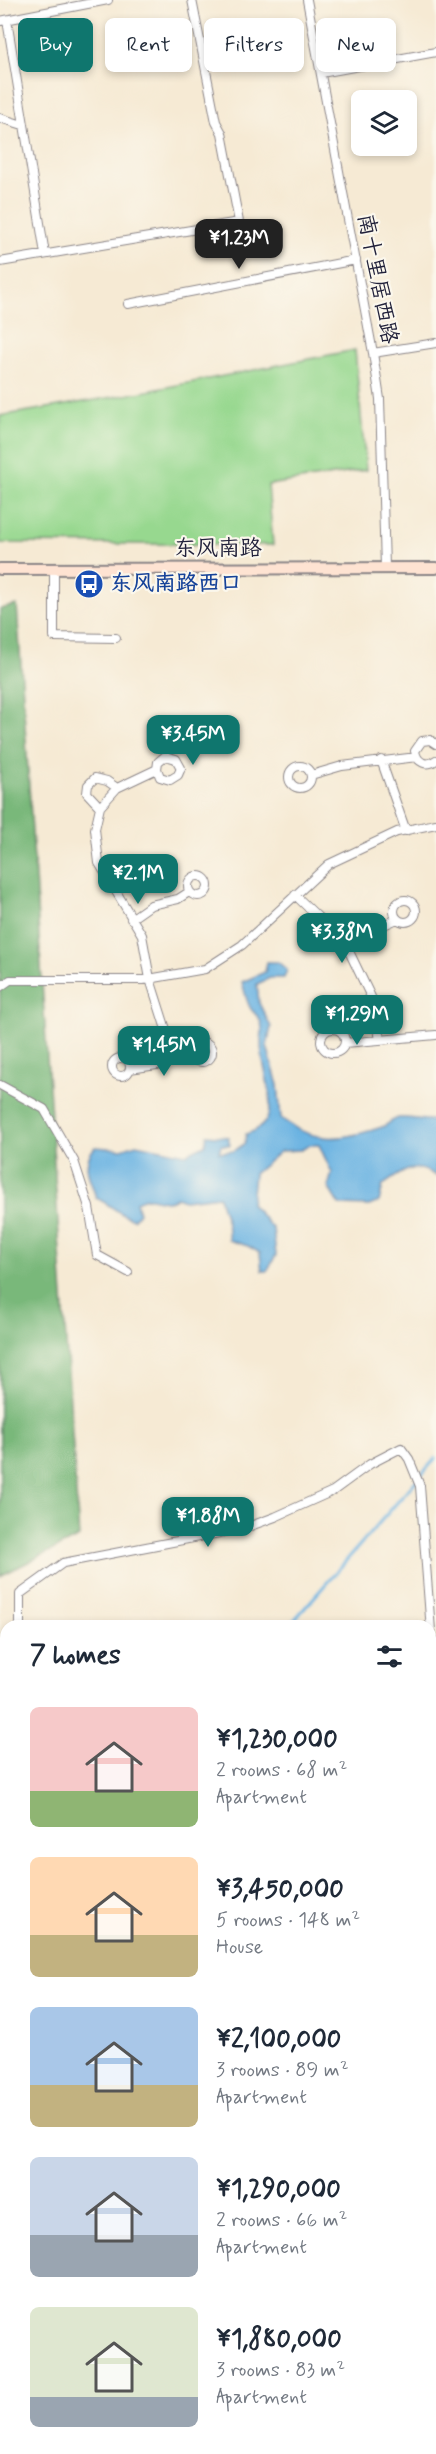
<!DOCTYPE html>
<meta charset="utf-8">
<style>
body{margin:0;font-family:Mynerve,"LXGW WenKai TC",sans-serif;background:#f2f2f3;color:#1f2937;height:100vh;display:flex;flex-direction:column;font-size:22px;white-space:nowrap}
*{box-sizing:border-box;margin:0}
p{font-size:20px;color:#747a83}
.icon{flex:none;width:33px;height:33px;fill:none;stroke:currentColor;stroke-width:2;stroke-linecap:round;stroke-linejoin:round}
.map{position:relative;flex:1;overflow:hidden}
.details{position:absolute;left:0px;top:1620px;width:436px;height:834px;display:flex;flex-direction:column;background:#fff;border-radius:18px 18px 0 0;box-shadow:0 3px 9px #0003}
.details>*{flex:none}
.guide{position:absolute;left:18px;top:18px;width:400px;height:54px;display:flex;gap:12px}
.buttons{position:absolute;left:351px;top:90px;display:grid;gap:12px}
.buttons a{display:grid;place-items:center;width:66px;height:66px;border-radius:9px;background:#fff;box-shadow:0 3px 9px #0003;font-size:30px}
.price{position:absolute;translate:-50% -51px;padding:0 14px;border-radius:12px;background:#0f766e;color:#fff;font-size:20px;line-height:39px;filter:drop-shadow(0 2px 3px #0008)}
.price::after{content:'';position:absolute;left:50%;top:36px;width:18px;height:14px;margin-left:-9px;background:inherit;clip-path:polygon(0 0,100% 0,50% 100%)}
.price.selected{background:#222;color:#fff}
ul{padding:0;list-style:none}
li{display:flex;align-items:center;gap:18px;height:150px;padding:0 30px}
li span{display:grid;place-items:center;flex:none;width:168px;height:120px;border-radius:9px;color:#555}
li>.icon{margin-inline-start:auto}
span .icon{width:72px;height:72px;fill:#fffc;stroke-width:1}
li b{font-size:26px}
h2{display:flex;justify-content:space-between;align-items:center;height:72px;padding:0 30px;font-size:26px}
.pill{padding:0 21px;border-radius:9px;background:#fff;box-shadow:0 3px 9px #0003;font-size:21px;line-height:54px}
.pill.selected{background:#0f766e;color:#fff}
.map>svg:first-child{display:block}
.green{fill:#97d88f;stroke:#5c7d65;stroke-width:1.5}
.forest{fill:#79b87a;stroke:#4e6d5a;stroke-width:1.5}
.water{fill:#6ab3e2;stroke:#466a8e;stroke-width:1.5}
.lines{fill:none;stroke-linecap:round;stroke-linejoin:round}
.stream{stroke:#6ab3e2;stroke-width:3}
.street-casing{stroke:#8c8688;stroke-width:10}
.secondary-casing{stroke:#8c8688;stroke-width:14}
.street{stroke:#fff;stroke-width:8}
.secondary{stroke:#fee3d2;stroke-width:10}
.labels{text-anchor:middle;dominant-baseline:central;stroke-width:4.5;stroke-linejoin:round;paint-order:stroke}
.street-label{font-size:22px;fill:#22223b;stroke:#fbf7ec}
.transit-label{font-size:22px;font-weight:bold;fill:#164399;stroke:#fbf7ec;text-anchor:start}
</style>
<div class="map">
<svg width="436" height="2454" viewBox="0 0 436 2454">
<rect width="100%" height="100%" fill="#fbf7ec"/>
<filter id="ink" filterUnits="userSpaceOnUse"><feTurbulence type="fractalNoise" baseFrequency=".0167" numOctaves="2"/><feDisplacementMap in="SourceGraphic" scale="12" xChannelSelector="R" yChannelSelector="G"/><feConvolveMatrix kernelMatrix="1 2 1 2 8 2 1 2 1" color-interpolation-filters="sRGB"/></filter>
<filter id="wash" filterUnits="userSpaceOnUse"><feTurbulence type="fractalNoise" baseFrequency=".008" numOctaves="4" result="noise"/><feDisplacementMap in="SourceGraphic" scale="24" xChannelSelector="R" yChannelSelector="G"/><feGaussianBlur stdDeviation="1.35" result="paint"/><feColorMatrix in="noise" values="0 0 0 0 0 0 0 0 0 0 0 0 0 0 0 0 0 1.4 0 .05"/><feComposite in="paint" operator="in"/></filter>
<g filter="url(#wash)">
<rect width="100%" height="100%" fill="#f6ead4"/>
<path class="green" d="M355,350L366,470L268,485L273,545L0,543V416L137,393Z
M431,1927H436V2062H434L436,2102H431Z
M0,1957H6V2200H0Z"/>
<path class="forest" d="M17,605L79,1537L0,1576V609Z"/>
<path class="water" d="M267,962H278L287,970L284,978H270L257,984L259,1003L271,1027L267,1046L278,1085L281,1118C315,1145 343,1140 382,1127C387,1125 393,1119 399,1118C408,1117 425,1121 436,1120V1176C413,1161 404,1171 383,1185L379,1202L369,1206L339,1205L328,1187L332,1173L319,1145H310L301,1150L281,1151L254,1174L251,1204L273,1229L276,1255L267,1271H262L260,1253L248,1246L228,1240C230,1224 222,1211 219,1196L184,1200L177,1197C166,1204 162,1200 151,1198C147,1197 141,1200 136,1202L139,1213L133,1219C119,1215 110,1204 96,1198C90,1177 80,1165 95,1147L122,1149L136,1144L186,1154L205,1145L207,1135L228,1137L230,1145H221L219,1152L234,1151L245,1143L246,1134C290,1122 260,1073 261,1043C261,1035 264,1028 260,1020C258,1016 254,1013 251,1009C246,1002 245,991 242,982L265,972Z"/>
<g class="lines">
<path class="stream" d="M289,1626L436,1458"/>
</g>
</g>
<g filter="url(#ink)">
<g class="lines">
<g class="street-casing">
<path id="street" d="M307,0L373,353L380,399L385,567
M7,20L45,254
M0,21L108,0
M321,73L436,52
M0,118L23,125
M0,262L239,222L222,133L216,122L192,0
M128,304L356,260
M373,353L436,343
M54,569V637L116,638
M436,744L430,740L422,741L415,751C417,763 427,767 436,760
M381,760L406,831
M289 777a11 11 0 1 1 22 0a11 11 0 1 1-22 0Z
M157,769L160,777L170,780L178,775L181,768L176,759L165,756L158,762L157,769L117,788L100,807L95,829L99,863L142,935L150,979L176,1061
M311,775L342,766L417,757
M100,807L87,793L88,785L95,778L107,781L117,788
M188 886a10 10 0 1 1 20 0a10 10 0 1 1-20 0Z
M295,895L345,943L371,997L380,1039
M394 911a11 11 0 1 1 22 0a11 11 0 1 1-22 0Z
M131,919L151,905L178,899L189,892
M345,943L397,919
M0,987L10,980H143L205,969L242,945L329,864L397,832L436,824
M321 1041a12 12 0 1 1 24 0a12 12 0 1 1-24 0Z
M192 1052a10 10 0 1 1 20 0a10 10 0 1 1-20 0Z
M345,1043L436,1035
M112 1067a9 9 0 1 1 18 0a9 9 0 1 1-18 0Z
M130,1069L163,1064L192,1055
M0,1085L44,1109L74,1161L89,1207L97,1255L128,1272
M20,1626V1594L63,1563L245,1528L275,1517L333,1491L370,1464L401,1448L409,1459L420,1486L436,1697
M435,2454L433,2359L436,2225"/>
</g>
<g class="secondary-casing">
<path id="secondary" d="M0,569L436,568
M430,1878L436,1877
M430,1902L436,1901
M0,1911H6
M0,1932L6,1931"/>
</g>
<use href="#street" class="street"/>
<use href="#secondary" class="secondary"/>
</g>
</g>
<defs>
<g id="bus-disc" transform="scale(1.5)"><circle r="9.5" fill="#1a4fb4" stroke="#fbf7ec"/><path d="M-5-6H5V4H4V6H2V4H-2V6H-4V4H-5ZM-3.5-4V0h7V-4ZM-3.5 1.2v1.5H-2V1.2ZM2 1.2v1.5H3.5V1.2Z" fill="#fff"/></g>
</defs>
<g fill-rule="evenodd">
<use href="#bus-disc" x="89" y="584"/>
</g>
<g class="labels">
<g class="street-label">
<text transform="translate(377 279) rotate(79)">南十里居西路</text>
<text x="218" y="549">东风南路</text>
</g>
<g class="transit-label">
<text x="110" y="584">东风南路西口</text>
</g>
</g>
</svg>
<div class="buttons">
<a><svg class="icon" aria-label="layers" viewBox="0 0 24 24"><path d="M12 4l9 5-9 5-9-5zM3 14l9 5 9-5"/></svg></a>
</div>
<b class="price selected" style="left:239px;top:270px">¥1.23M</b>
<b class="price" style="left:193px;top:766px">¥3.45M</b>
<b class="price" style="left:138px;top:905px">¥2.1M</b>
<b class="price" style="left:342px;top:964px">¥3.38M</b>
<b class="price" style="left:357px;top:1046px">¥1.29M</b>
<b class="price" style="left:164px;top:1077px">¥1.45M</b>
<b class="price" style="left:208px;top:1548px">¥1.88M</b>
<div class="guide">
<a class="pill selected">Buy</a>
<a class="pill">Rent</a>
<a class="pill">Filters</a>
<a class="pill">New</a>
</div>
<section class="details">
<h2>7 homes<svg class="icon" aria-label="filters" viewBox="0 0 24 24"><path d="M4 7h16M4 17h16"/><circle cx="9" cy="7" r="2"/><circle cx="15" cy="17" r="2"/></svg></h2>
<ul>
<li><span style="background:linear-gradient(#f6c9c9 70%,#8fb573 0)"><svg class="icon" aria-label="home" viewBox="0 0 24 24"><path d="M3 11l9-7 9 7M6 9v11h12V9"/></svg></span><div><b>¥1,230,000</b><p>2 rooms · 68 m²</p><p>Apartment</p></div></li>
<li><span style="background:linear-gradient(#ffd9b3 65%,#c2b280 0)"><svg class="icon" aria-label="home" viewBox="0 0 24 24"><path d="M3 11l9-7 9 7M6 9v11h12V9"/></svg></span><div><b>¥3,450,000</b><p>5 rooms · 148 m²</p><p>House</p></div></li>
<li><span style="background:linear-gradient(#a9c7e8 65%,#c2b280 0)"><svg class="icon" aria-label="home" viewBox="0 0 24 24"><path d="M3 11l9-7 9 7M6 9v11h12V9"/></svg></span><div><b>¥2,100,000</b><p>3 rooms · 89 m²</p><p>Apartment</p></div></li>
<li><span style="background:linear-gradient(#c9d6e8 65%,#9aa5b1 0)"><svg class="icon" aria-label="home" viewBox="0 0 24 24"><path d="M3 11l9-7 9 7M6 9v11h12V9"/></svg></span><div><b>¥1,290,000</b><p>2 rooms · 66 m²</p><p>Apartment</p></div></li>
<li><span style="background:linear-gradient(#dfe7d0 75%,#9aa5b1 0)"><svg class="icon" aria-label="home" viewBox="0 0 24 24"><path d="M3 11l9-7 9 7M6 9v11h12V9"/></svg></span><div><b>¥1,880,000</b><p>3 rooms · 83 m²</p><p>Apartment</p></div></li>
</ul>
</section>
</div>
